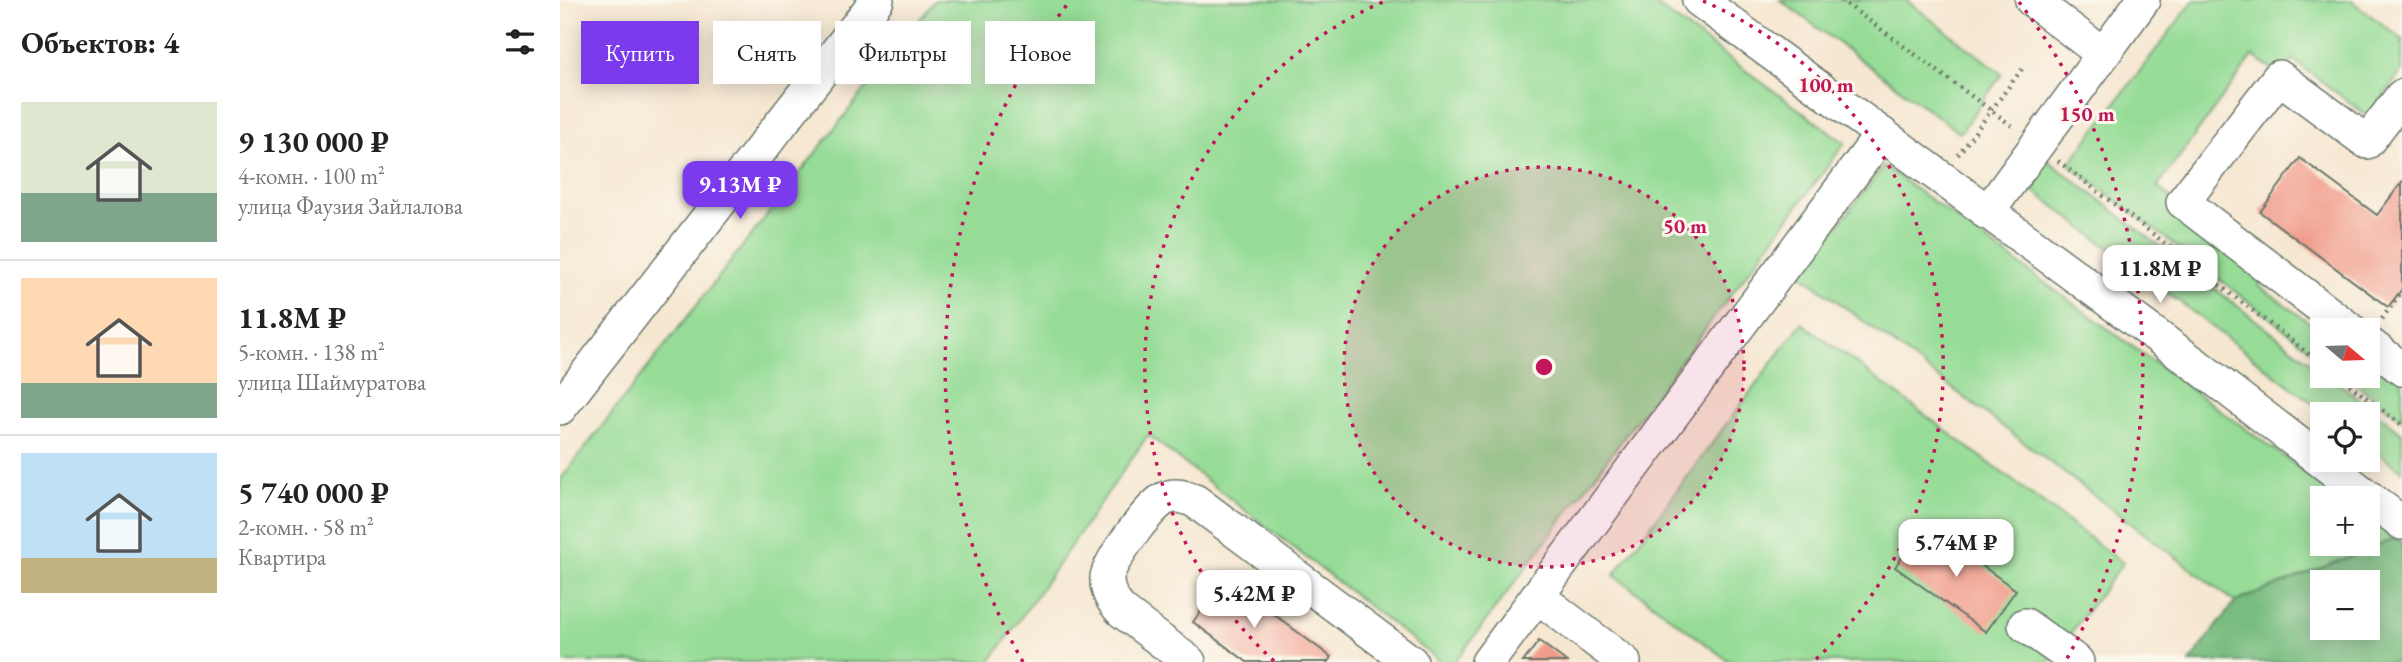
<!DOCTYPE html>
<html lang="ru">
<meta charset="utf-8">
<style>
body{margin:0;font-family:"EB Garamond",serif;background:#f2f2f2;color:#222;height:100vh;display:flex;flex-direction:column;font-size:26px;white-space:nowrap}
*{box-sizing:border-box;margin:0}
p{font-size:23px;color:#767676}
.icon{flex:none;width:38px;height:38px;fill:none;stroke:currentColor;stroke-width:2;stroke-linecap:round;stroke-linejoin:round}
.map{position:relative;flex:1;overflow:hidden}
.side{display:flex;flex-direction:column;background:#fff;width:560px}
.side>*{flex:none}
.hud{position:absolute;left:21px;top:21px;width:665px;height:63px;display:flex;gap:14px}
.needle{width:46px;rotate:109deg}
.fabs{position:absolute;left:1750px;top:318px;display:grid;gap:14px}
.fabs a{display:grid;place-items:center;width:70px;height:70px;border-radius:0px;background:#fff;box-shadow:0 4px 18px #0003;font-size:35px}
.price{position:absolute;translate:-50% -60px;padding:0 16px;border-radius:14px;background:#fff;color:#222;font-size:23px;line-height:46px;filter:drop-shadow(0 2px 4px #0008)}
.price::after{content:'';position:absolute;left:50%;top:42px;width:21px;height:16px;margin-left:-10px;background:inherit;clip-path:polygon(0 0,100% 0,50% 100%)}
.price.current{background:#7c3aed;color:#fff}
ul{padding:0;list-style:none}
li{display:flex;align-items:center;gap:21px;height:175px;padding:0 21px}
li+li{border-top:2px solid #e0e0e0}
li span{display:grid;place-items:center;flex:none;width:196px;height:140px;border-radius:0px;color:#555}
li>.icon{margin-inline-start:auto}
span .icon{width:84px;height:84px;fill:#fffc;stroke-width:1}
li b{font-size:30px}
h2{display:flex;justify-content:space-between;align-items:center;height:84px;padding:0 21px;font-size:30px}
.tag{padding:0 24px;border-radius:0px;background:#fff;box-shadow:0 4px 18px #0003;font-size:24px;line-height:63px}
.tag.current{background:#7c3aed;color:#fff}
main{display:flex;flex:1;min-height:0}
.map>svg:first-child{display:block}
.green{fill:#96dc96;stroke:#5a8c65;stroke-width:2}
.forest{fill:#78bc7f;stroke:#4c7c5a;stroke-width:2;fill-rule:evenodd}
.building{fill:#f19c8b}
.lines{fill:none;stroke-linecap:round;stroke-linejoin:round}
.minor-casing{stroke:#6a786b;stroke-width:36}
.path{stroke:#6a786b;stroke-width:4.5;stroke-dasharray:2 5;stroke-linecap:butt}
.minor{stroke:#fff;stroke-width:33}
.ring{fill:none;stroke:#c2185b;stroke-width:3.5;stroke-dasharray:3.5 7}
.centre{fill:#c2185b;stroke:#fbf7ec;stroke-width:3.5}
.ring-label{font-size:21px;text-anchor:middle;font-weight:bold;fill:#c2185b;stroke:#fbf7ec;stroke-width:6;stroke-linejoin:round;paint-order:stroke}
</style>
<main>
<section class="side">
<h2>Объектов: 4<svg class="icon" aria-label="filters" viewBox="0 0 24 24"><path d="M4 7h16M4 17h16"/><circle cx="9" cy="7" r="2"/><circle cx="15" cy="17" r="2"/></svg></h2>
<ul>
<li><span style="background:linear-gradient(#dfe7d0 65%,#7fa58c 0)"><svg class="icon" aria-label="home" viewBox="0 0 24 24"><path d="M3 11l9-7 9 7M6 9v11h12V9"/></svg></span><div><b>9 130 000 ₽</b><p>4-комн. · 100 m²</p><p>улица Фаузия Зайлалова</p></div></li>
<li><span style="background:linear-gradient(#ffd9b3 75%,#7fa58c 0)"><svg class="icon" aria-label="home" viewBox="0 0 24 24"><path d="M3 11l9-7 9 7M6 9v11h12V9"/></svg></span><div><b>11.8M ₽</b><p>5-комн. · 138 m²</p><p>улица Шаймуратова</p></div></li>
<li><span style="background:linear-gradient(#bfe0f5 75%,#c2b280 0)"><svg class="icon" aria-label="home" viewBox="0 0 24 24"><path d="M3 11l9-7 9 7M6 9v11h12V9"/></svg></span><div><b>5 740 000 ₽</b><p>2-комн. · 58 m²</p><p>Квартира</p></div></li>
</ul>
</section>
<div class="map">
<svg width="1842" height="662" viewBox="0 0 1842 662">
<rect width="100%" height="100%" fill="#fbf7ec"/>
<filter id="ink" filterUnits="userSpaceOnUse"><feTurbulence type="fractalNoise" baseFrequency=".0143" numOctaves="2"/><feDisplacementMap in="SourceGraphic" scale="14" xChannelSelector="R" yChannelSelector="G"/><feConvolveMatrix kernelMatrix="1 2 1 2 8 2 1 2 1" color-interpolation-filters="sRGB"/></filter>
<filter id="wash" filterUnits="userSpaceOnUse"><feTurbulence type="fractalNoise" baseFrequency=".00686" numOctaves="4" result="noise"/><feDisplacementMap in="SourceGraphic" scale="28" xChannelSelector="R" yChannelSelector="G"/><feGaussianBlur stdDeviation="1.57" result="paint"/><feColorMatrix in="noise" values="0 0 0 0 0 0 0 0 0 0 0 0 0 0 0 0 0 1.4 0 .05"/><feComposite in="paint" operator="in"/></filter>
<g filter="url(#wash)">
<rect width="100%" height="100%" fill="#f6e7d1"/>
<path class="green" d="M375,0H1089L1285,143L895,662H881L588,435L430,662H0V480Z
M1220,0H1346L1442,74L1400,133Z
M1634,0H1790L1842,39V71L1808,116L1733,60L1720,75L1693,56L1597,187L1707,272L1698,285L1757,328L1766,317L1784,331H1762V358L1509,164Z
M1481,155L1762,371V376H1769L1842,433V471L1808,445V415H1768L1461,181Z
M1324,166L1782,499H1762V544H1808V517L1837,538L1675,602L1241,274Z
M1242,323L1563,563L1489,662H1170L1054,575Z
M1808,348L1842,374V419L1786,376H1808Z"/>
<path class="forest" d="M1837,538L1842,542V662H1630L1675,602ZM1762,583H1808V628H1762Z"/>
<g id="blocks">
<path class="building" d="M1740,158L1817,215L1842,182V289L1828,307L1700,212Z
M1365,525L1456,590L1426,632L1335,567Z
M665,578L771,657L768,662H687L633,622Z
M979,641L1007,662H963Z"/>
</g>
</g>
<g filter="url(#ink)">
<use href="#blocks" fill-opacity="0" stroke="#6a786b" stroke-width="2"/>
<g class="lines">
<g class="minor-casing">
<path id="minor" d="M1139,0L1635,364L1842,523
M1472,0L1543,54
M1427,213L1583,0
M1792,331L1623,202L1719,77L1807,142L1842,96
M1808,343L1842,369
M0,408L317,0
M977,596L1064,662
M1465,625L1517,662
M629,662L562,611C553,602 546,591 547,577C550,560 589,507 604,499C615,493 625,497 635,501L851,662
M928,662L1322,134"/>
</g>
<path class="path" d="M1281,0L1455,128
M1398,155L1462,69
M1498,161L1762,364
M1822,319L1842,291
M1778,376L1842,425"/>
<use href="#minor" class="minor"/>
</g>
</g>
<circle cx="984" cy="367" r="200" fill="#c2185b" fill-opacity=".12"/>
<g class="ring">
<circle cx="984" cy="367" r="200"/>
<path d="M714 661A399 399 0 0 1 825 1M1143 1A399 399 0 0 1 1254 661"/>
<path d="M463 662A599 599 0 0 1 509 2M1459 2A599 599 0 0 1 1505 662"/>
</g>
<circle cx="984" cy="367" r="10" class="centre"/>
<g class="ring-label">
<text x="1266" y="92">100 m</text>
<text x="1527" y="121">150 m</text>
<text x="1125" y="233">50 m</text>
</g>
</svg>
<div class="fabs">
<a><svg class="needle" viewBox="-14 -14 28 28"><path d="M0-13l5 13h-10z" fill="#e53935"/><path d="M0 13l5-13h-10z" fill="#767676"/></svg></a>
<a><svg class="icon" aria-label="locate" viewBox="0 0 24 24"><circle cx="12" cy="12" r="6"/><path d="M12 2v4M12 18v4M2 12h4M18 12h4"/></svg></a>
<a>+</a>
<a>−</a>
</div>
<b class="price current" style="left:180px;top:221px">9.13M ₽</b>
<b class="price" style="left:1600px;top:305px">11.8M ₽</b>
<b class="price" style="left:1396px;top:579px">5.74M ₽</b>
<b class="price" style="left:694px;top:630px">5.42M ₽</b>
<div class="hud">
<a class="tag current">Купить</a>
<a class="tag">Снять</a>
<a class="tag">Фильтры</a>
<a class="tag">Новое</a>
</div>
</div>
</main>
